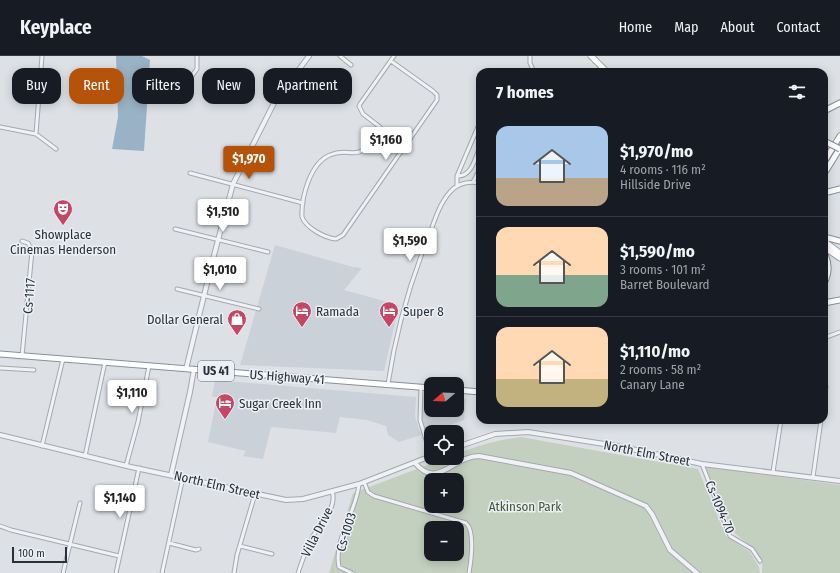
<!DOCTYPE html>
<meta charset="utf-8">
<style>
body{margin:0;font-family:"Fira Sans Condensed",sans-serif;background:#242831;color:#f1f3f6;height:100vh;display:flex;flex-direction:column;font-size:15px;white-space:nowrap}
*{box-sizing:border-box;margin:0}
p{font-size:13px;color:#9ea1a6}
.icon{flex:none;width:22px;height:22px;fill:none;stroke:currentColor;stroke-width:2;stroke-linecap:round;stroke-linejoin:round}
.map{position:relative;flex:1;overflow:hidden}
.sheet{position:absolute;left:476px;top:12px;width:352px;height:356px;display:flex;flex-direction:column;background:#171b24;border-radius:12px;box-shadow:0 2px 10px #0003}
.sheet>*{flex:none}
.guide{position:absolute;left:12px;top:12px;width:380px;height:36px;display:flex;gap:8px}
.needle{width:26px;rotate:251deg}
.tools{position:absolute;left:424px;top:321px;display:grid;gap:8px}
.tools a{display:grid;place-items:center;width:40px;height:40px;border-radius:8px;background:#171b24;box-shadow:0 2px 10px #0003;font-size:20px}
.scale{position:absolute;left:12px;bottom:10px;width:55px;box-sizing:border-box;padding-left:4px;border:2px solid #27313c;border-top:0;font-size:11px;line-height:14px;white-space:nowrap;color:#27313c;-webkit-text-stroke:3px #ecf0f4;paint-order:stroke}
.price{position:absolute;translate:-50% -34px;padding:0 9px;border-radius:4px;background:#fff;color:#222;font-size:13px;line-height:26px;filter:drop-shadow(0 1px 2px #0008)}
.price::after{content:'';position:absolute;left:50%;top:24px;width:12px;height:9px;margin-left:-6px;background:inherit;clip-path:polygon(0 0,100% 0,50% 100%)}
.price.on{background:#b45309;color:#fff}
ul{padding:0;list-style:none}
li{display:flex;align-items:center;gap:12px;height:100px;padding:0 20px}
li+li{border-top:1px solid #363941}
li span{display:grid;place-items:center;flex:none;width:112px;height:80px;border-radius:12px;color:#555}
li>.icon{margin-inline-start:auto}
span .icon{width:48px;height:48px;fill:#fffc;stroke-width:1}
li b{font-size:17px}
h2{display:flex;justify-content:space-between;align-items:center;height:48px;padding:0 20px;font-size:17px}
.pill{padding:0 14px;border-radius:12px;background:#171b24;box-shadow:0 2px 10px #0003;font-size:14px;line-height:36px}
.pill.on{background:#b45309;color:#fff}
header{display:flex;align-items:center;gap:24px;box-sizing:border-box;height:56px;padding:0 20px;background:#171b24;border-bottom:1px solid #363941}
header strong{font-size:19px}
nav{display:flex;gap:22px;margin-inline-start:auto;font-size:14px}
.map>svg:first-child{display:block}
.built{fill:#cbd1d8}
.green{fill:#c4d0bf;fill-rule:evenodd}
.water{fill:#9ab2c5}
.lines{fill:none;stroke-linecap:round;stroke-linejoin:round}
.minor-casing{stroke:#a3a9b0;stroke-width:5}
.tertiary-casing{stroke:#a3a9b0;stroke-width:6}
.primary-casing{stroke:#9da7b1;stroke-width:7}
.trunk-casing{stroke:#85909c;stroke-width:7}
.minor{stroke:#f0f2f5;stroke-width:3}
.tertiary{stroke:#f0f2f5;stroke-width:4}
.primary{stroke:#fff;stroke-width:5}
.trunk{stroke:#fff;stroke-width:5}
.trunk-bridge-casing{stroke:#85909c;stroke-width:7;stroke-linecap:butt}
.trunk-bridge{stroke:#fff;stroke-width:5}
.labels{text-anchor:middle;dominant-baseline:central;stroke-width:3;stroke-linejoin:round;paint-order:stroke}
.shield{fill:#ecf0f4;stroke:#626a73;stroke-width:1}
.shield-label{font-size:12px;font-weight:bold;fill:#27313c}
.poi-label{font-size:13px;fill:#27313c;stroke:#ecf0f4;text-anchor:start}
.street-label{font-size:13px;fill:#27313c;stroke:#ecf0f4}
.park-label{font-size:13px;fill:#3e5736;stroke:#ecf0f4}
</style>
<header>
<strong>Keyplace</strong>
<nav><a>Home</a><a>Map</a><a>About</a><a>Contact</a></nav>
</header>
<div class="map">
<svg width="840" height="517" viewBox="0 0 840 517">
<rect width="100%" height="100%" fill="#dde1e6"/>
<path class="built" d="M275,189L353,211L362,212L344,234L399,249L384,315L240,309Z
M215,324L416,341L415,360L421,379L399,386L388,379L386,370L367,364L340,361L336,377L271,371L263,403L243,400L246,395L208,386L217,341H212Z
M423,339H431V354H457V342L466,343L464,364L425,378L422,362Z"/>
<path class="green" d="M521,381L698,413L726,480L750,496L759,511L760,517H329L353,437L446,402H457V398C480,389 497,384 521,381ZM431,424H457V450H431ZM431,472H457V498H431Z
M705,410L840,429V517H762C762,513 763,508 761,504C756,489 737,483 729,470Z"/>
<path class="water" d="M116,0H142L150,4L144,95L112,93L118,61Z"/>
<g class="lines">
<g class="minor-casing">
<path id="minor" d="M340,0L351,9
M530,0V7L534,16
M391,5L433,35L437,39V44L343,179L336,183C325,182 306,172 302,161C301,142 310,107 330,99C350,90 353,107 374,85C379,80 381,77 380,71L363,58L359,50L360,48L394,0
M188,25L197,13V0
M0,71L36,78L56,93
M36,78L42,0
M190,117L303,147
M457,120L480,66
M473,126L480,113
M457,129V120C472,121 475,102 480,91
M175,173L268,196
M22,185L28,187L32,195L22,300
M177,233L259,253
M824,282L840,276
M0,312L34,314
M388,328C396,274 409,228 430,177C435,163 440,147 450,136C458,127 469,125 480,127
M421,331L420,364L431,400
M824,342L826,331
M42,390L63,303
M85,400L105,306
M702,408L730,480L752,493L760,505
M126,410L138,366L149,310
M773,416L781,364
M813,421L821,364
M364,426L368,436L374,440L466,467C475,475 471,505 469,517
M0,470L11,474L119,500
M169,487L196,494L199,493
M240,490L272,498
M63,517L80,447
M116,517L139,412
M162,517L183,421
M234,517L237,499L255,438
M298,517C302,505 306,493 312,482C319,467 338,453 332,435
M352,517L339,511C333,483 357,455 359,428"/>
</g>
<g class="tertiary-casing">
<path id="tertiary" d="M186,313L213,203L233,128L274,47L309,0
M0,379L131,411L286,444L303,443L359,428L431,400
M457,391L495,378L528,376L617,390L702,408L840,425
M415,407C438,434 453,400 479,400L571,417L646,450L652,458L670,494L697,517
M171,419L190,336L194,313"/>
</g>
<g class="primary-casing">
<path id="primary" d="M591,0L607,16
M824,185L840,197
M824,191L840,202"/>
</g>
<g class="trunk-casing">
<path id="trunk" d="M824,55L840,47
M824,106L840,80
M824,118L840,92
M824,137L840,133
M824,181L840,185
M824,196C829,207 830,216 824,227
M824,247L840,244
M0,298L431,332
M457,334L480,336"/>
</g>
<use href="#minor" class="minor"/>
<use href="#tertiary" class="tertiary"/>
<use href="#primary" class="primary"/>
<use href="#trunk" class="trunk"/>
<g class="trunk-bridge-casing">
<path id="trunk-bridge" d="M824,85L840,93"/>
</g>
<use href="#trunk-bridge" class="trunk-bridge"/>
</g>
<defs>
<g id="theatre-pin" transform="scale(1)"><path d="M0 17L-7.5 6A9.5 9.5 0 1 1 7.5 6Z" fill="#c64764" stroke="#ecf0f4"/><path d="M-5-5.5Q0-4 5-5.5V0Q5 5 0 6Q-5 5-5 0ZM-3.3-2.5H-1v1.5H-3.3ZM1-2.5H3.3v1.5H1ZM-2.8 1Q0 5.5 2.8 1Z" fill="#fff"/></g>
<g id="hotel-pin" transform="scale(1)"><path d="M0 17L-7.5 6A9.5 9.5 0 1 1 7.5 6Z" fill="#c64764" stroke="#ecf0f4"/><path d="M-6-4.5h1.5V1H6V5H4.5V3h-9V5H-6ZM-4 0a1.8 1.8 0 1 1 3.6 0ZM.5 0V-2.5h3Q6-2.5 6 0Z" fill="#fff"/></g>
<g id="shop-pin" transform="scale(1)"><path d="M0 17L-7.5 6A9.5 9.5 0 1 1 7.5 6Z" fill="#c64764" stroke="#ecf0f4"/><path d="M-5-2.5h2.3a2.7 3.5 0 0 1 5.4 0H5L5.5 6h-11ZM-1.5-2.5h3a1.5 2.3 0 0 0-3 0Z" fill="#fff"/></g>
</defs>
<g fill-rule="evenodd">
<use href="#theatre-pin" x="63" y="153"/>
<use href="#hotel-pin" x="302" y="255"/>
<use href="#hotel-pin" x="389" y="255"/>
<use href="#shop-pin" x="237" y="263"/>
<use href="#hotel-pin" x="225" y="347"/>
</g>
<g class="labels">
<rect class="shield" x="198" y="305" width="36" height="20" rx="3"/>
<g class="shield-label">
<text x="216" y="315">US 41</text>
</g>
<g class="poi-label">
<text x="63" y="178" text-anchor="middle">Showplace<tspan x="63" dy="15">Cinemas Henderson</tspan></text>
<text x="316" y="255">Ramada</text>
<text x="403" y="255">Super 8</text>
<text x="223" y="263" text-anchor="end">Dollar General</text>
<text x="239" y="347">Sugar Creek Inn</text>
</g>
<g class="street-label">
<text transform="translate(29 240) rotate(-85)">Cs-1117</text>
<text transform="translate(287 321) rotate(4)">US Highway 41</text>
<text transform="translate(647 397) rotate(11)">North Elm Street</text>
<text transform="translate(217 429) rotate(13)">North Elm Street</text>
<text transform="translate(720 451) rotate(67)">Cs-1094-70</text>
<text transform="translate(317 476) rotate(-63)">Villa Drive</text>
<text transform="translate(346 476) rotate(-73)">Cs-1003</text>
</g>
<g class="park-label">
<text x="525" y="450">Atkinson Park</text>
</g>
</g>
</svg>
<div class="tools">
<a><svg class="needle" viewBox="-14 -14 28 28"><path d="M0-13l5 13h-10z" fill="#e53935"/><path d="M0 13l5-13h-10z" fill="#9ea1a6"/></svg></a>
<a><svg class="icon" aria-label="locate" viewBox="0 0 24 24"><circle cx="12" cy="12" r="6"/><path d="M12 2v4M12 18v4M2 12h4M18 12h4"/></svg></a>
<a>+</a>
<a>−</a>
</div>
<div class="scale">100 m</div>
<b class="price" style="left:386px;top:105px">$1,160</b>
<b class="price on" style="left:249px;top:124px">$1,970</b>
<b class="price" style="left:223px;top:177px">$1,510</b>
<b class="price" style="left:410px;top:206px">$1,590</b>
<b class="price" style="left:220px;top:235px">$1,010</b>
<b class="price" style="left:132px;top:358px">$1,110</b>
<b class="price" style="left:120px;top:463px">$1,140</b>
<div class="guide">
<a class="pill">Buy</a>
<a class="pill on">Rent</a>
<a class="pill">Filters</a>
<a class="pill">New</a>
<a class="pill">Apartment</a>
</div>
<section class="sheet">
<h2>7 homes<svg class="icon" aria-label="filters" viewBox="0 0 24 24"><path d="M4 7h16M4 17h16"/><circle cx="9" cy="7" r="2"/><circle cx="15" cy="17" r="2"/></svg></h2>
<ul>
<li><span style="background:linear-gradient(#a9c7e8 65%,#b9a48a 0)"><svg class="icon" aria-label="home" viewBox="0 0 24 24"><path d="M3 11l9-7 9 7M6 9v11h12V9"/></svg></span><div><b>$1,970/mo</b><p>4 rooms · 116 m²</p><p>Hillside Drive</p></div></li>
<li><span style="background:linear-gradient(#ffd9b3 60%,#7fa58c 0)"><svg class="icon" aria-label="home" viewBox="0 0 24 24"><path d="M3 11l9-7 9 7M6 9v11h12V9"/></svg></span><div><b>$1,590/mo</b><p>3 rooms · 101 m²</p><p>Barret Boulevard</p></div></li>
<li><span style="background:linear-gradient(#ffd9b3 65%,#c2b280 0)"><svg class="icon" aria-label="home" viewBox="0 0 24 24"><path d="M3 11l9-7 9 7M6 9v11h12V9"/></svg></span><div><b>$1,110/mo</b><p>2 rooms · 58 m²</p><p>Canary Lane</p></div></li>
</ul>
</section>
</div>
